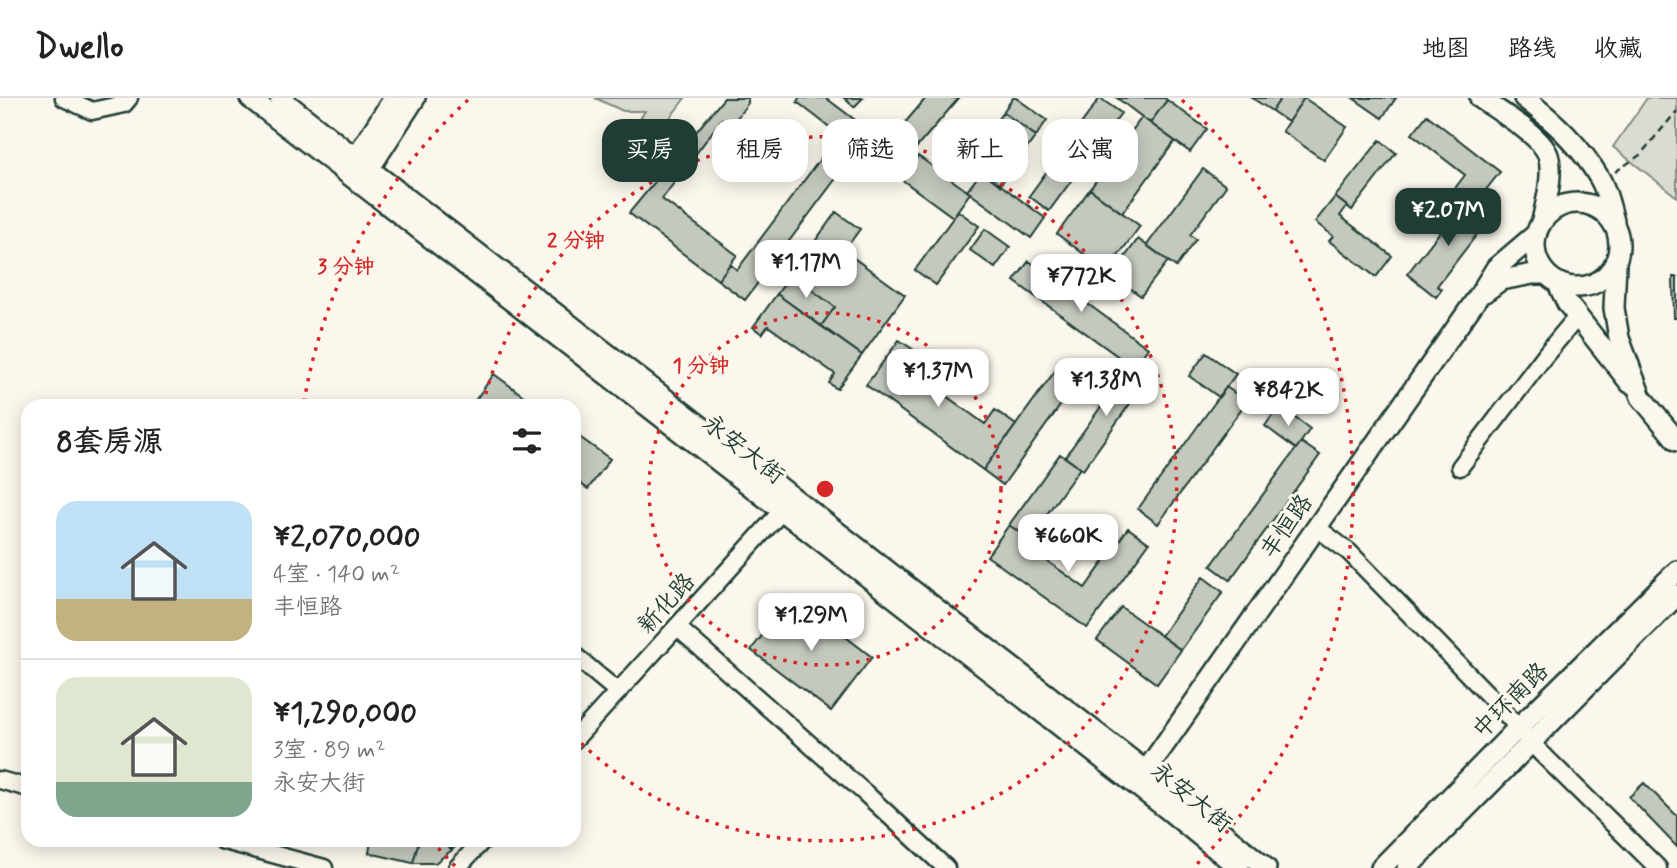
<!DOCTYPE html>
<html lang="zh">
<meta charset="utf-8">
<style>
body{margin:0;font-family:Mynerve,"LXGW WenKai TC",sans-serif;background:#f6f6f6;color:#222;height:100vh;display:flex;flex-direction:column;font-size:26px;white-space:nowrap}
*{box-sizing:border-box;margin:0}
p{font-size:23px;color:#767676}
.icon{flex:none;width:38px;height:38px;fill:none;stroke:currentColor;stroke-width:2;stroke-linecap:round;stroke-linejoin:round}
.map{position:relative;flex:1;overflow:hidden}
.sheet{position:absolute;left:21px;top:301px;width:560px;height:448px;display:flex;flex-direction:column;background:#fff;border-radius:21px;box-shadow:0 4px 18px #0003}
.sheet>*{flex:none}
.banner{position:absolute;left:602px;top:21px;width:665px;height:63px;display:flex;gap:14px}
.price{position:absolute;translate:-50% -60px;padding:0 16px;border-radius:14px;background:#fff;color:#222;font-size:23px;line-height:46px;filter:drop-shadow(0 2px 4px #0008)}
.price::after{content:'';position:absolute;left:50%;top:42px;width:21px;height:16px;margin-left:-10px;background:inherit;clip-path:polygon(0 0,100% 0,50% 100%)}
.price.active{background:#1f3d34;color:#fff}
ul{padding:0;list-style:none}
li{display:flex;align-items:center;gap:21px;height:175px;padding:0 35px}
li+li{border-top:2px solid #e0e0e0}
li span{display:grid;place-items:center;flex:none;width:196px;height:140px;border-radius:21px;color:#555}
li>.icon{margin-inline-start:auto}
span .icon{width:84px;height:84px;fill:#fffc;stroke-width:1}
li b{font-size:30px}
h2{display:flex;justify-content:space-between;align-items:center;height:84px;padding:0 35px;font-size:30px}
.chip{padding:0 24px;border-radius:21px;background:#fff;box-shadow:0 4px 18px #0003;font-size:24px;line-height:63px}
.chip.active{background:#1f3d34;color:#fff}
header{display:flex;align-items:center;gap:42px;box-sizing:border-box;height:98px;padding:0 35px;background:#fff;border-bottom:2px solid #e0e0e0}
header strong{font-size:33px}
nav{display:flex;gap:38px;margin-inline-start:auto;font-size:24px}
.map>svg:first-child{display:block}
.green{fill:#dbdcd1;stroke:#7d8c82;stroke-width:2}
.building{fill:#c4c9be;stroke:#1f3d34;stroke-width:2}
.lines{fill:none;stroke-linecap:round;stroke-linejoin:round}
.minor-casing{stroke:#1f3d34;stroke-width:21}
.major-casing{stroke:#1f3d34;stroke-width:24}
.path{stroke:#1f3d34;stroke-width:2.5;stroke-dasharray:7 5;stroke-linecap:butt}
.minor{stroke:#fbf7ec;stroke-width:16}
.major{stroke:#fbf7ec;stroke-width:19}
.ring{fill:none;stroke:#d62828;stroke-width:3.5;stroke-dasharray:3.5 7}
.labels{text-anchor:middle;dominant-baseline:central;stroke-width:6;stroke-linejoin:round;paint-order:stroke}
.street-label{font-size:24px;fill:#1f3d34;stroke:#fbf7ec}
.centre{fill:#d62828;stroke:#fbf7ec;stroke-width:3.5}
.ring-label{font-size:21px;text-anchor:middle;font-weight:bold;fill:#d62828;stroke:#fbf7ec;stroke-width:6;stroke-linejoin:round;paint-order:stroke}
</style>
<header>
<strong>Dwello</strong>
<nav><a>地图</a><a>路线</a><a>收藏</a></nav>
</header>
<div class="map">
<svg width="1677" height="770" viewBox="0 0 1677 770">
<rect width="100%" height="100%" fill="#fbf7ec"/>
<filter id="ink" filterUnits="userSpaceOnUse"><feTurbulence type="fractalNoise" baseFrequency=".0143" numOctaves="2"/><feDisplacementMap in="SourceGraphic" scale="14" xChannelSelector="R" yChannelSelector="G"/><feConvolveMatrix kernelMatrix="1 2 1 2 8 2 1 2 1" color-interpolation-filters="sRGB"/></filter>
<g filter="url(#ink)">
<path class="green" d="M595,0H685L657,37L638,24L645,13H623Z
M1647,0H1677V99L1613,49Z"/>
<path class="building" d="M724,0H748V5L731,28L722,21L662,101L737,157L718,182L629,115Z
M799,0H826L871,34L858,51L797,4Z
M844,0H863L854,9Z
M926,0H959L911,56L892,40Z
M1013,0H1016L1047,22L1036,38L1003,14Z
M1100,0L1121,15L1049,113L1029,98Z
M1117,0H1165L1167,2L1150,25Z
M1252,0H1281L1272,13Z
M1281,0H1304L1288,24L1272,13Z
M1304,0L1347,29L1324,62L1282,33Z
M1353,0H1396L1382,20Z
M1167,2L1207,31L1190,54L1150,25Z
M1003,14L1036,38L1019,61L996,44L1002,35L993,28Z
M1427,17L1500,74L1469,113L1449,98L1465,77L1412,36Z
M1142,19L1175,43L1122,115L1090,91Z
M839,36L858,51L745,202L718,182L730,166L737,172Z
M1380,42L1396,55L1352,112L1335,99Z
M1001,48L1019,61L1000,87L982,73Z
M918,58L970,95L953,119L901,81Z
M1203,71L1226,88L1190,137L1196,141L1176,169L1147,147Z
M982,73L1045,120L1031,140L967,93Z
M1090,91L1140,128L1107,173L1057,136Z
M1335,99L1347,108L1340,118L1392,158L1376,179L1329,143L1333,138L1315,124Z
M1461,107L1469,113L1474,107L1493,122L1489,128L1485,126L1437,188L1442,191L1436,199L1407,176Z
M958,113L979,128L936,187L915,172Z
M836,114L860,131L844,153L905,197L862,257L821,228L835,209L791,177Z
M985,131L1010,149L995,170L970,152Z
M1138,141L1168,163L1141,198L1112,177Z
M1029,163L1148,250L1134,270L1014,183Z
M791,177L835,209L821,228L777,196Z
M1673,179H1677V220H1674Z
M777,196L862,257L837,291L829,285L835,276L768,228L762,236L753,229Z
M899,242L917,254L906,269L985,326L995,312L1016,327L983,372L866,287Z
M1206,255L1236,276L1219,299L1189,278Z
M1130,268L1148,280L1083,372L1065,359Z
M1058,269L1078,283L1003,387L983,372Z
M494,276L537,308L472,307Z
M1226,289L1247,303L1158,426L1138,411Z
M1279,308L1310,331L1296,351L1265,328Z
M574,335L610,361L588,391L574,381Z
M1301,344L1320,357L1230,482L1211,468Z
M1060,356L1080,370L1029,441L1009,427Z
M1009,427L1029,441L1025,447L1085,490L1128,430L1149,445L1087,530L987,458Z
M1203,479L1223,494L1181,552L1161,538Z
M792,498L872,559L831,613L751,552Z
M1121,509L1181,552L1157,586L1097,542Z
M1644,685L1677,718V749L1629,699Z
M371,742H419L413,765L369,755Z
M419,742H442L452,752L435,765H413Z
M442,742H462L452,752Z"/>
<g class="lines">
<g class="minor-casing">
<path id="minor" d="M64,0L92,13L124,6L129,0
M1460,369L1546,256L1577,219
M1316,429L1349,454L1497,606L1541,655L1658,770
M677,529L865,695L946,770
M574,557L618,594
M574,642L790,404
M0,682L28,690
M221,742L324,770
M457,770L483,742"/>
</g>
<g class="major-casing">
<path id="major" d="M250,0L1167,711L1239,770
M280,0L369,71L1178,698L1266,770
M1480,0C1498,13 1541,37 1548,57C1554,75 1546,105 1542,123
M1524,0C1554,23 1581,48 1600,81C1607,93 1610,109 1614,123
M349,70L394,0
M362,82L415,0
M1535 147a42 42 0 1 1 84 0a42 42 0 1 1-84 0Z
M1616,165L1614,210L1619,240L1641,299L1677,343
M1557,184L1567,205L1630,285
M1485,194L1501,182L1533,176H1546
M1139,683L1478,199L1496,170L1536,136
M1381,770L1518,630L1677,473
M1407,770L1677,497"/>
</g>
<path class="path" d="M1615,74L1640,57L1677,13"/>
<use href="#minor" class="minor"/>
<use href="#major" class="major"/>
</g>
</g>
<g class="ring">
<circle cx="825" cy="391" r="176"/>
<path d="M483 306A352 352 0 1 1 576 640"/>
<path d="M455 768A528 528 0 0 1 433 744M304 304A528 528 0 0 1 468 2M1182 2A528 528 0 0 1 1195 768"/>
</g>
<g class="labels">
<g class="street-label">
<text transform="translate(743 352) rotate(38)">永安大街</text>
<text transform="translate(1287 429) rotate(-55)">丰恒路</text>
<text transform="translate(667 506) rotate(-48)">新化路</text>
<text transform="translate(1511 603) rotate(-45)">中环南路</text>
<text transform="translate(1191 700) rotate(39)">永安大街</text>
</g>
</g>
<circle cx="825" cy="391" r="10" class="centre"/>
<g class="ring-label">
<text x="576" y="149">2 分钟</text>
<text x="346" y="175">3 分钟</text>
<text x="701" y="274">1 分钟</text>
</g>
</svg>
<b class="price active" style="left:1448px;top:150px">¥2.07M</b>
<b class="price" style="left:806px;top:202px">¥1.17M</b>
<b class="price" style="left:1081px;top:216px">¥772K</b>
<b class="price" style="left:938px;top:311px">¥1.37M</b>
<b class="price" style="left:1106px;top:320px">¥1.38M</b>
<b class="price" style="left:1288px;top:330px">¥842K</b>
<b class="price" style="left:1068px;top:476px">¥660K</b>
<b class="price" style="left:811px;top:555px">¥1.29M</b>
<div class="banner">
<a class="chip active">买房</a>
<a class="chip">租房</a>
<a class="chip">筛选</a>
<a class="chip">新上</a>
<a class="chip">公寓</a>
</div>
<section class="sheet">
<h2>8套房源<svg class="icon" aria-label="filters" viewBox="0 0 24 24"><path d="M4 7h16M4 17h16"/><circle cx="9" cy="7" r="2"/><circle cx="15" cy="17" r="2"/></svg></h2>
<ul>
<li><span style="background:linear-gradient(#bfe0f5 70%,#c2b280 0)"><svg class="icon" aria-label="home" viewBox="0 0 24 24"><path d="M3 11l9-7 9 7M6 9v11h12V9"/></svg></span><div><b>¥2,070,000</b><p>4室 · 140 m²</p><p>丰恒路</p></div></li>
<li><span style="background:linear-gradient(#dfe7d0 75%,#7fa58c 0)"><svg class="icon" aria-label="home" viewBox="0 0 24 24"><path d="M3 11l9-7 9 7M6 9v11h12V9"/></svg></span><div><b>¥1,290,000</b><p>3室 · 89 m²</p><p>永安大街</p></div></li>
</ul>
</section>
</div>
